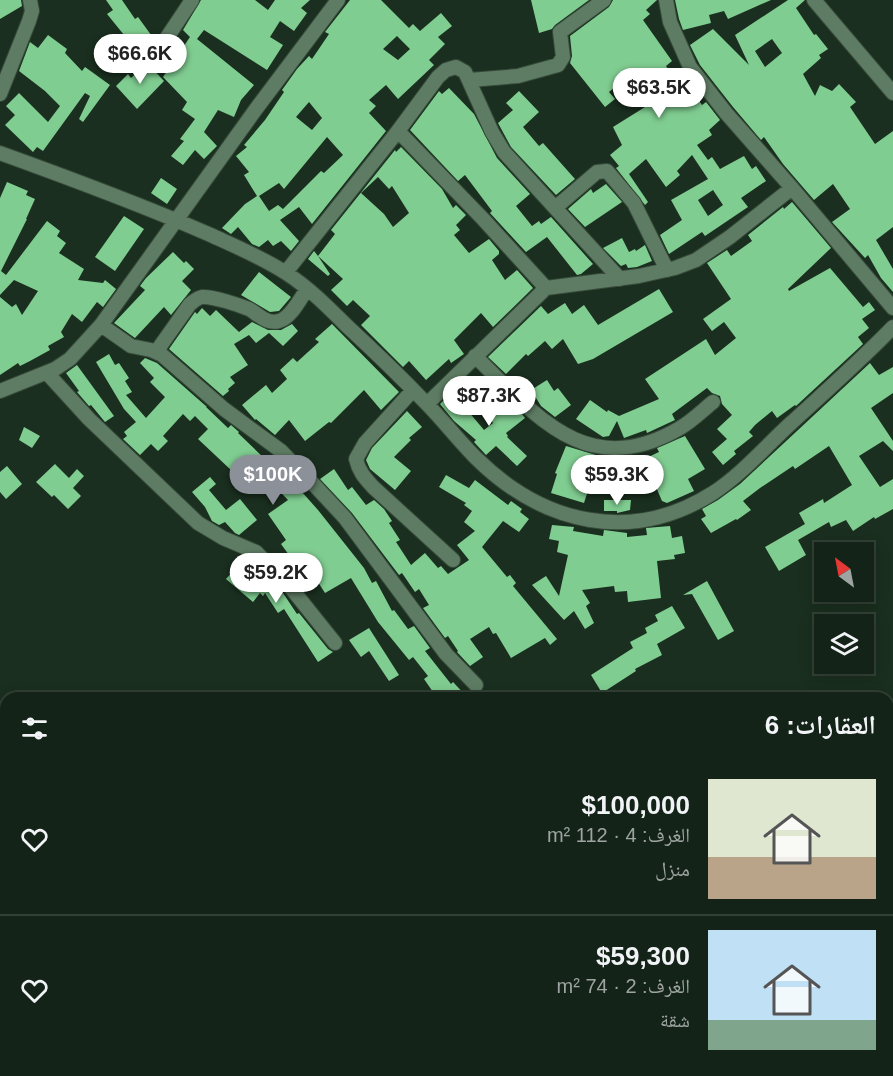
<!DOCTYPE html>
<html lang="ar">
<meta charset="utf-8">
<style>
body{margin:0;font-family:Helvetica,"Noto Naskh Arabic",sans-serif;background:#1d2b20;color:#f1f3f6;direction:rtl;height:100vh;display:flex;flex-direction:column;font-size:22px;white-space:nowrap}
*{box-sizing:border-box;margin:0}
p{font-size:20px;color:#9da4a1}
.icon{flex:none;width:33px;height:33px;fill:none;stroke:currentColor;stroke-width:2;stroke-linecap:round;stroke-linejoin:round}
.map{position:relative;flex:1;overflow:hidden;direction:ltr}
.side{position:absolute;left:0px;top:692px;width:894px;height:386px;display:flex;flex-direction:column;background:#142317;border-radius:18px 18px 0 0;box-shadow:0 3px 15px #0003,0 0 0 2px #334036;direction:rtl}
.side>*{flex:none}
.needle{width:39px;rotate:328deg}
.fabs{position:absolute;left:814px;top:542px;display:grid;gap:12px}
.fabs a{display:grid;place-items:center;width:60px;height:60px;border-radius:0px;background:#142317;box-shadow:0 3px 15px #0003,0 0 0 2px #334036;font-size:30px}
.price{position:absolute;translate:-50% -51px;padding:0 14px;border-radius:21px;background:#fff;color:#222;font-size:20px;line-height:39px;filter:drop-shadow(0 2px 3px #0008)}
.price::after{content:'';position:absolute;left:50%;top:36px;width:18px;height:14px;margin-left:-9px;background:inherit;clip-path:polygon(0 0,100% 0,50% 100%)}
.price.current{background:#8c9099;color:#fff}
ul{padding:0;list-style:none}
li{display:flex;align-items:center;gap:18px;height:150px;padding:0 18px}
li+li{border-top:2px solid #334036}
li span{display:grid;place-items:center;flex:none;width:168px;height:120px;border-radius:0px;color:#555}
li>.icon{margin-inline-start:auto}
span .icon{width:72px;height:72px;fill:#fffc;stroke-width:1}
li b{font-size:26px}
h2{display:flex;justify-content:space-between;align-items:center;height:72px;padding:0 18px;font-size:26px}
.map>svg:first-child{display:block}
.building{fill:#80cd91;fill-rule:evenodd}
.lines{fill:none;stroke-linecap:round;stroke-linejoin:round}
.minor-casing{stroke:#374b3b;stroke-width:16}
.minor{stroke:#5e7c63;stroke-width:14}
</style>
<div class="map">
<svg width="893" height="1076" viewBox="0 0 893 1076">
<rect width="100%" height="100%" fill="#1a2f1f"/>
<path class="building" d="M0,0H21L22,6L0,19Z
M106,0H122L135,19L138,17L154,39L143,53L133,46L107,14L113,10Z
M201,0H255L268,10L275,0H310L301,8L307,13L294,31L280,21L270,37L283,45L267,70L204,30L197,39L254,85L241,100L234,117L218,110L204,132L217,146L204,159L195,150L183,165L171,156L184,141L180,139L195,119L182,110L187,102L163,77L190,37L183,30Z
M350,0H381L409,28L413,24L420,31L441,13L452,26L438,37L445,44L429,60L434,65L398,99L386,85L369,100L376,106L369,113L386,131L312,224L299,207L280,220L299,241L291,251L281,241L273,246L268,240L259,247L252,244L238,227L231,234L222,228L245,204L257,196L244,175L249,172L236,156L247,147L244,145L265,120L284,92L282,90L297,69L309,56L312,59L329,34L325,32ZM397,36L410,49L398,60L383,49ZM309,102L322,118L312,130L296,117ZM327,137L343,155L324,173L321,171L283,209L278,205L269,211L259,196L279,183L284,189Z
M531,0H589L555,25L552,29L539,33Z
M613,0H657L646,10L650,14L643,20L672,61L666,66L671,73L668,75L684,98L693,92L702,105L706,102L720,120L709,130L712,135L697,145L708,160L712,157L720,169L744,156L752,169L756,166L766,181L741,198L748,207L705,236L702,232L669,254L660,235L682,220L671,200L708,179L692,155L677,171L680,175L666,187L646,159L629,174L648,202L645,205L616,168L619,166L610,155L622,145L613,127L645,107L625,79L609,92L615,99L605,107L570,63L572,56L570,36L609,7ZM713,190L723,205L708,216L698,200Z
M675,0H771L728,19L724,11L709,15L711,23L683,30L679,19Z
M788,0H805L796,8L814,35L816,34L828,49L819,55L821,58L803,74L815,96L820,85L832,91L839,84L856,102L850,107L875,144L893,131V227L876,240L893,269V292L881,278L868,255L865,258L832,222L850,209L833,184L814,200L783,164L764,137L761,140L733,107L700,65L690,45L713,29L749,65L735,35ZM772,39L782,53L765,67L755,51Z
M48,35L67,49L65,53L82,71L85,67L110,85L83,122L79,119L90,96L85,93L43,151L37,147L33,152L5,125L15,115L6,106L19,93L48,122L60,106L45,91L19,71L30,42L38,48Z
M147,63L164,81L137,109L116,86L128,74L131,78Z
M449,88L474,114L497,158L530,194L516,206L532,226L539,221L541,224L551,217L593,264L581,274L577,275L547,237L526,252L490,213L492,211L465,175L458,181L410,130L439,91L442,94Z
M519,91L539,112L523,127L539,146L543,143L575,179L556,195L511,147L498,123L513,110L506,103Z
M401,147L442,189L453,208L456,205L466,215L456,225L460,230L454,235L469,253L489,239L499,251V254L492,260L505,280L517,270L533,288L493,327L481,313L454,340L464,354L451,363L449,359L426,380L409,361L403,367L361,325L370,316L353,300L347,306L331,290L343,279L318,256L330,274L328,276L308,259L314,251L318,256L335,234L331,230L395,150L396,152ZM378,177L389,189L392,186L409,213L393,227L384,214L361,193Z
M161,178L177,189L167,204L151,193Z
M7,182L28,191L26,195L35,199L26,219H27L1,271L6,275L47,221L60,231L57,236L66,243L59,253L84,269L78,280L103,283L105,280L116,289L103,307L97,302L82,322L72,314L61,332L64,337L48,346L50,350L30,361L20,366L18,363L0,375V297L12,307L16,304L22,315L38,291L14,280L0,295V198Z
M606,184L622,202L585,227L568,209L591,189L593,193Z
M792,202L831,248L788,289L789,291L830,268L863,307L869,302L875,310L862,319L869,328L858,337L863,344L796,406L795,405L777,418L772,411L755,425L749,432L753,436L734,451L736,454L723,465L712,452L727,439L717,429L732,415L722,404L720,396L712,393L707,388L672,414L675,420L647,433L646,430L624,438L617,421L609,436L603,437L576,419L590,400L607,412L608,410L619,416L659,399L645,379L706,339L715,355L736,338L724,322L712,331L703,319L731,299L707,263L727,250L731,256L752,241L748,235L783,207L784,209Z
M124,216L144,229L115,271L95,257Z
M622,238L629,252L635,249L636,251L645,245L652,261L637,267L628,268L626,264L621,266L603,248Z
M173,252L184,263L186,261L194,269L182,281L191,290L171,315L164,307L135,338L114,323L145,290L140,286L146,278Z
M259,272L291,297L279,311L270,312L241,295Z
M659,289L673,312L593,359L578,364L563,339L552,349L545,341L528,356L526,354L506,374L488,357L541,306L548,314L565,303L572,314L584,305L598,325Z
M202,308L210,316L216,310L239,332L252,322L268,330H281L292,324L298,331L283,346L269,333L256,343L249,335L234,344L248,365L230,377L235,383L228,389L229,391L223,396L169,349L195,312L197,314Z
M332,324L399,392L381,410L364,390L331,423L329,422L305,441L289,420L275,435L256,419L255,420L242,405L266,385L272,393L287,379L280,370L293,358L297,362L319,342L315,339Z
M109,354L115,365L119,363L129,378L125,381L132,392L126,395L146,418L165,397L150,382L154,378L140,363L145,358L157,363L207,407H206L228,428L231,425L239,432L238,433L265,459L270,455L275,458L296,479L293,482L318,510L364,568L372,583L376,581L392,611L394,610L408,629L414,626L430,648L425,651L451,684L453,682L468,698H438L433,692L424,679L428,676L413,657L409,660L378,622L351,578L325,593L316,579L310,584L281,544L286,540L268,514L288,500L262,473L249,487L198,439L208,429L195,416L190,421L183,414L163,436L168,441L158,451L151,444L140,455L123,439L127,436L124,432L136,422L124,409L96,362Z
M870,363L879,375L893,367V393L871,408L893,441V451L883,441L859,456L880,487L893,479V509L875,519L874,517L853,531L846,520L831,527L829,522L798,540L806,555L779,571L765,547L805,524L799,513L823,499L824,503L852,485L829,446L795,469L793,466L760,488L743,501L751,510L737,520L736,519L711,533L701,519L706,516L702,509L718,500L740,484Z
M77,365L114,416L105,422L91,405L89,406L77,392L79,391L66,373Z
M547,380L554,391L558,388L571,405L555,417L541,406L531,390Z
M452,392L484,430L493,423L488,415L497,405L499,407L507,400L522,414L525,418L506,433L508,436L507,437L527,456L517,466L496,446L486,455L474,442L476,440L454,421L440,404Z
M407,411L422,427L409,438L411,440L394,457L411,471L395,490L370,469L366,460L372,448Z
M24,427L40,436L32,448L19,440Z
M685,436L705,469L688,479L694,491L667,503L662,501L644,459L659,452L657,448Z
M566,446L599,456L584,503L551,493L557,474L555,473Z
M635,461L632,492L621,488L619,477L603,475V467Z
M55,464L69,478L77,469L84,476L73,488L81,496L68,509L54,495L52,497L36,482Z
M7,466L22,484L6,499L0,492V472Z
M334,469L348,490L352,487L366,505L374,500L384,509L392,521L389,523L400,540L396,542L411,565L425,553L438,568L441,566L448,574L469,560L457,545L475,531L464,522L472,511L464,505L466,503L439,487L446,475L469,488L475,480L508,505L511,501L522,509L520,512L529,519L519,532L503,521L482,547L507,577L510,575L516,583L513,586L557,639L550,645L545,638L511,658L496,633L493,634L489,627L470,639L483,657L470,666L457,652L458,651L448,636L445,638L423,608L429,605L419,589L415,592L402,573L399,575L352,513L320,479Z
M210,477L216,484L209,490L226,510L240,499L257,520L239,535L235,533L225,522L219,525L212,521L205,507L192,492Z
M604,500H631L630,510L617,513V511H604Z
M552,525L574,527L573,531L603,536L604,530L627,533V537L647,535L646,528L670,526L672,538L682,536L685,553L674,555L675,559L657,561L661,598L628,602L627,591L615,592L614,586L582,590L590,603L586,606L594,623L585,629L574,611L564,620L532,585L546,576L559,596L568,555L557,552L559,541L549,539Z
M244,559L283,593L297,614L299,613L328,649L333,652L318,662L284,609L278,613L265,593L263,596L260,593L253,602L226,579Z
M707,581L734,631L718,640L692,594L683,595Z
M672,606L685,628L657,644L662,655L635,669L636,671L602,693L591,675L633,648L630,642L647,633L645,628L658,621L655,615Z
M369,628L399,675L389,681L369,651L361,657L349,640Z"/>
<g class="lines">
<g class="minor-casing">
<path id="minor" d="M666,0L670,22L690,67L726,113L792,188L893,308
M814,0L893,93
M154,57L192,0
M470,80L518,76L558,65L563,57L560,32L604,0
M0,94L29,21L32,11L30,0
M398,131L484,220L546,288
M0,153C72,179 143,205 213,236C237,247 263,258 286,273C308,287 328,307 347,326C374,351 400,376 425,402C443,420 458,440 476,458C543,524 631,545 713,493C742,474 765,447 790,424C825,392 860,361 893,327
M555,208L597,172L607,171L634,203L667,270
M286,272L398,131L438,77L446,70L456,67L465,72L492,132L504,152L620,279
M101,325L131,346L151,350L162,355L224,409L281,451L318,489L345,518L446,654L476,685
M156,352L190,304C194,301 197,298 202,297C212,296 239,305 249,309C258,314 267,325 279,321C291,318 300,299 307,289
M475,356C537,417 588,482 680,428C692,421 703,410 713,402
M47,373L89,419L198,523L223,538L256,552L291,588L335,643
M413,390L365,443L356,459C359,472 365,478 373,487L453,560
M0,391L55,369L70,359L101,325L256,109L338,0
M427,404L546,288L639,276L675,268L696,260L730,237L792,188
M0,905L6,909"/>
</g>
<use href="#minor" class="minor"/>
</g>
</svg>
<div class="fabs">
<a><svg class="needle" viewBox="-14 -14 28 28"><path d="M0-13l5 13h-10z" fill="#e53935"/><path d="M0 13l5-13h-10z" fill="#9da4a1"/></svg></a>
<a><svg class="icon" aria-label="layers" viewBox="0 0 24 24"><path d="M12 4l9 5-9 5-9-5zM3 14l9 5 9-5"/></svg></a>
</div>
<b class="price" style="left:140px;top:85px">$66.6K</b>
<b class="price" style="left:659px;top:119px">$63.5K</b>
<b class="price" style="left:489px;top:427px">$87.3K</b>
<b class="price current" style="left:273px;top:506px">$100K</b>
<b class="price" style="left:617px;top:506px">$59.3K</b>
<b class="price" style="left:276px;top:604px">$59.2K</b>
<section class="side">
<h2>العقارات: 6<svg class="icon" aria-label="filters" viewBox="0 0 24 24"><path d="M4 7h16M4 17h16"/><circle cx="9" cy="7" r="2"/><circle cx="15" cy="17" r="2"/></svg></h2>
<ul>
<li><span style="background:linear-gradient(#dfe7d0 65%,#b9a48a 0)"><svg class="icon" aria-label="home" viewBox="0 0 24 24"><path d="M3 11l9-7 9 7M6 9v11h12V9"/></svg></span><div><b>$100,000</b><p>الغرف: 4 · 112 m²</p><p>منزل</p></div><svg class="icon" aria-label="heart" viewBox="0 0 24 24"><path d="M12 20l-8-8c-3-5 5-10 8-4 3-6 11-1 8 4z"/></svg></li>
<li><span style="background:linear-gradient(#bfe0f5 75%,#7fa58c 0)"><svg class="icon" aria-label="home" viewBox="0 0 24 24"><path d="M3 11l9-7 9 7M6 9v11h12V9"/></svg></span><div><b>$59,300</b><p>الغرف: 2 · 74 m²</p><p>شقة</p></div><svg class="icon" aria-label="heart" viewBox="0 0 24 24"><path d="M12 20l-8-8c-3-5 5-10 8-4 3-6 11-1 8 4z"/></svg></li>
</ul>
</section>
</div>
